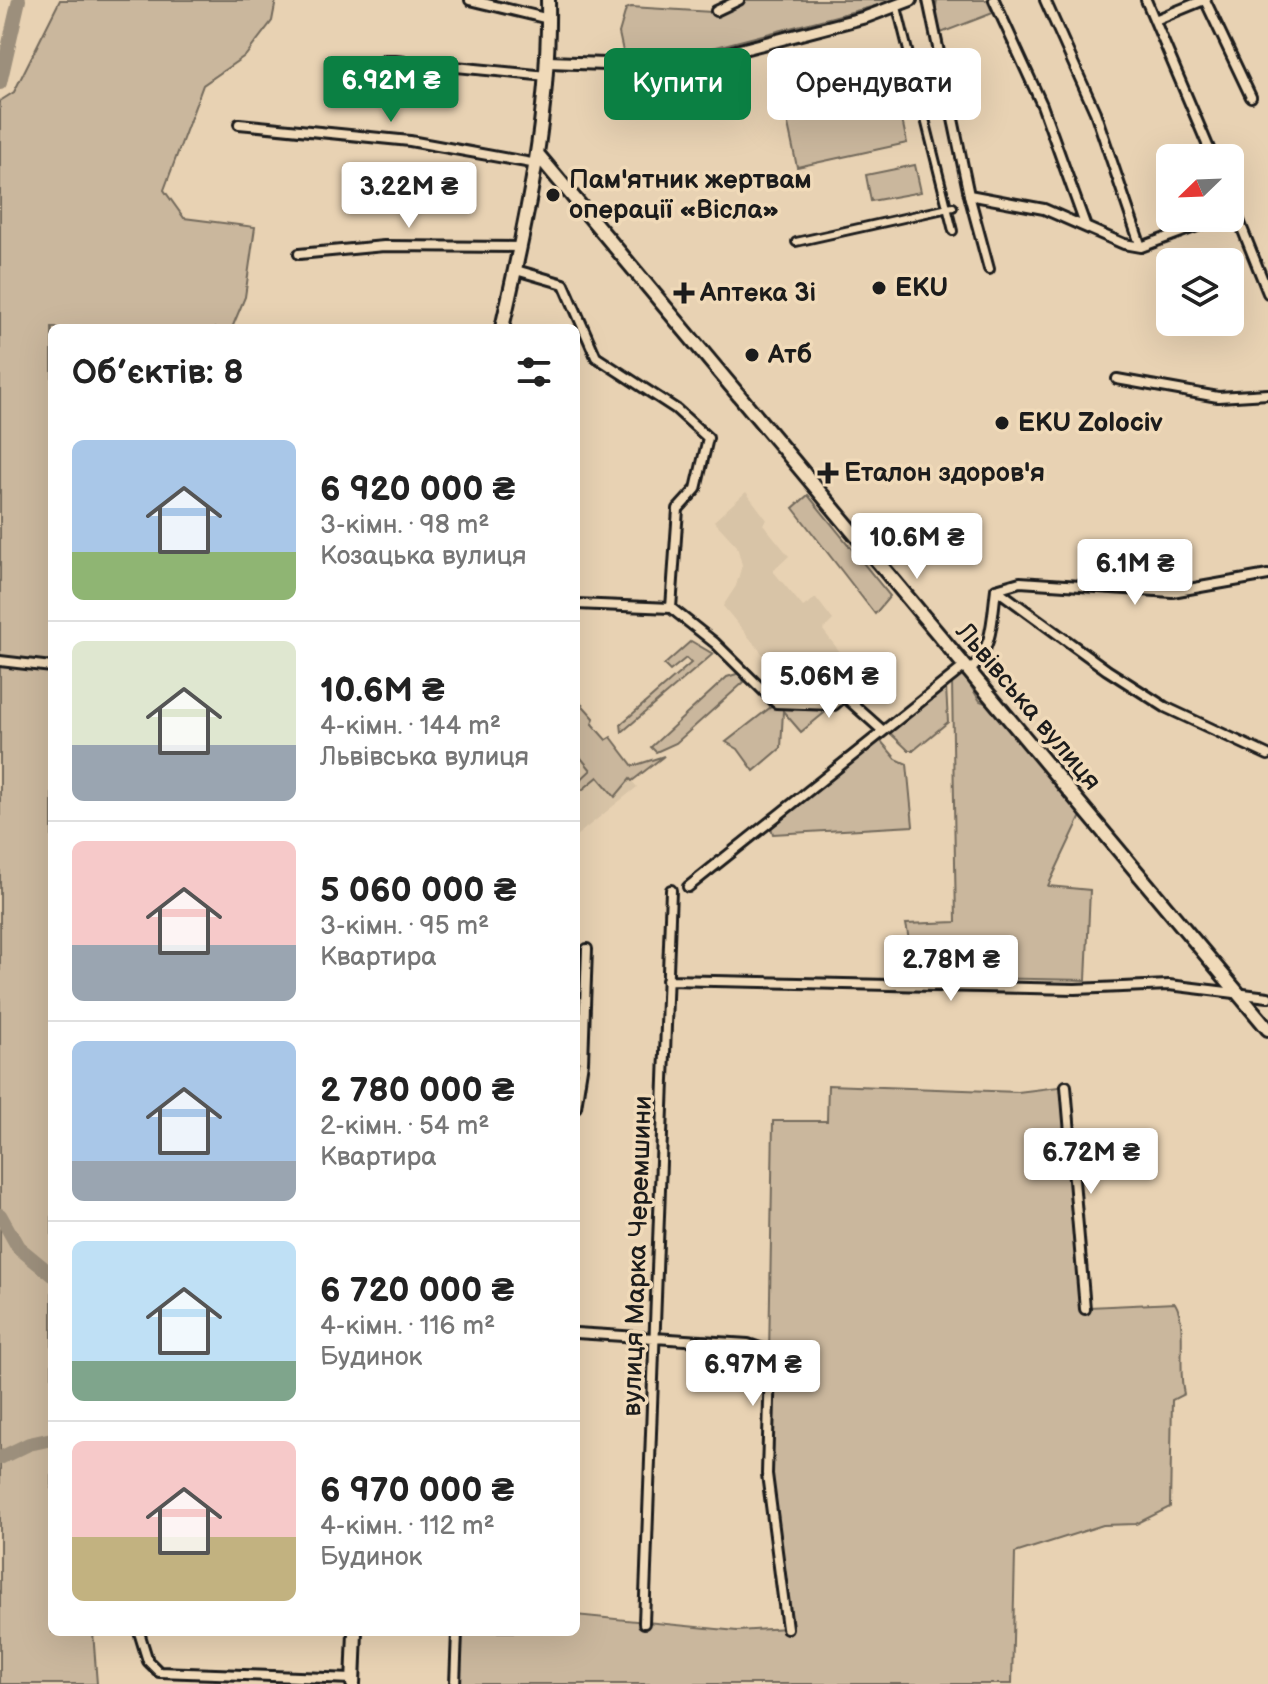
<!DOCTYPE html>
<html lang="uk">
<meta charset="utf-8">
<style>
body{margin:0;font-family:"Balsamiq Sans",sans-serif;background:#f6f6f6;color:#222;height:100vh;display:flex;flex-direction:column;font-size:30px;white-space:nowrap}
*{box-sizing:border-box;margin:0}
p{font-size:26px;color:#767676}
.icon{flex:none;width:44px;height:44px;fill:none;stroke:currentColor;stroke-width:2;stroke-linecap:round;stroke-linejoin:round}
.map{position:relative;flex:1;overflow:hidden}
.panel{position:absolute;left:48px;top:324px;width:532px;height:1312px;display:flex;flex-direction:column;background:#fff;border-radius:12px;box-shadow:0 8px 32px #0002}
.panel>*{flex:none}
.hud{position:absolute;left:604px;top:48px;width:544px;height:72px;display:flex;gap:16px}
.needle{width:52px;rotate:247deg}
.fabs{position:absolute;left:1156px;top:144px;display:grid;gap:16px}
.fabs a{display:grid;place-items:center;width:88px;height:88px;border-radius:12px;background:#fff;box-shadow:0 8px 32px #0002;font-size:40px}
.price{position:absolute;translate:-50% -68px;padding:0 18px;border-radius:8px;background:#fff;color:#222;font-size:26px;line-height:52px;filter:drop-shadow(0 2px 4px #0008)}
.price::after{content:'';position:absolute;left:50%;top:48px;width:24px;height:18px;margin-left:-12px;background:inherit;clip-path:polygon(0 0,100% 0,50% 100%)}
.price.current{background:#0b8043;color:#fff}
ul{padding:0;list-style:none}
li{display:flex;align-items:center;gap:24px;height:200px;padding:0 24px}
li+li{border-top:2px solid #e0e0e0}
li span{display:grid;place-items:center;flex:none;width:224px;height:160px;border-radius:12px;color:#555}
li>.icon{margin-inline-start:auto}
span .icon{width:96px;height:96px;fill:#fffc;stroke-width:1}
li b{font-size:34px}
h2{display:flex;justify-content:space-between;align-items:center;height:96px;padding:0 24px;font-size:34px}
.tag{padding:0 28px;border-radius:12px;background:#fff;box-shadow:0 8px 32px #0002;font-size:28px;line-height:72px}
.tag.current{background:#0b8043;color:#fff}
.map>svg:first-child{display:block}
.built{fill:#d8c4a7}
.green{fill:#cab79d;stroke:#736a5c;stroke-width:2}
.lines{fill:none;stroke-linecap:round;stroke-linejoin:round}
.river{stroke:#9c8f7b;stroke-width:14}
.pedestrian-casing{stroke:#1c1c1c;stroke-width:12}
.minor-casing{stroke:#1c1c1c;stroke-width:14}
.tertiary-casing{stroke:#1c1c1c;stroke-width:16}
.secondary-casing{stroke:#1c1c1c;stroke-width:18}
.pedestrian{stroke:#f0dab9;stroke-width:6}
.minor{stroke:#f0dab9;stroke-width:8}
.tertiary{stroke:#f0dab9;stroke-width:10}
.secondary{stroke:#f0dab9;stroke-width:12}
.poi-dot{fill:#1c1c1c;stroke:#f0dab9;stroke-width:3}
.labels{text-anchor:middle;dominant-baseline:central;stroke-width:7;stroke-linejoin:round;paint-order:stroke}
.poi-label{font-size:26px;font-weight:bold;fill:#1c1c1c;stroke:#f0dab9;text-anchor:start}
.street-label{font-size:26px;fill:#1c1c1c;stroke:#f0dab9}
</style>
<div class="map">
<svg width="1268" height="1684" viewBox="0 0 1268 1684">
<rect width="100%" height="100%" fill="#e8d2b3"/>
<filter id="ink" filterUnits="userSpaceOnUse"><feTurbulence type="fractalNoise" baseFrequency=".0125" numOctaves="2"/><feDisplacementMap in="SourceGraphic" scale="16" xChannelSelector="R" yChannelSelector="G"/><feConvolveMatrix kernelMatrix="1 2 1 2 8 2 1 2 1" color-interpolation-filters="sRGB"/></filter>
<g filter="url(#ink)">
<path class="built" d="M746,492L767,520L763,524L789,556L773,571L803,607L816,598L833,620L823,630L860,678L832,702L799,698L723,606L736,586L742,565L737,546L714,521Z
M576,717L637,787L576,836Z"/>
<path class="green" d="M60,0H276L272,21L246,55L203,85L164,190L184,218L255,227L245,297L232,328H52V1632H93L97,1684H0V101L14,92Z
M746,0H898L697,52L624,56L619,33L626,9L631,7L712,12Z
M937,0H987L993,13L941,33L935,12Z
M890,63L907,143L797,167L780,87Z
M915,165L921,192L871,201L866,175Z
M808,495L890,596L875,614L793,508Z
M691,641L713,654L622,732L621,724L691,663L686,658L670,671L664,665Z
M740,673L744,682L676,743L656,752L651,747L727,677Z
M963,674L980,701L988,704L1082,814L1048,886L1090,890L1086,980L916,977L906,924L956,922L952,681Z
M946,687L948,722L914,750H908L890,733Z
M576,698L594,718L592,724L606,740L611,737L633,766L664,756L632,781L630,779L615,797L598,777L582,790L576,784L591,770L576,752Z
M776,703L834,705L801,732L783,711L781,748L754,771L738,749L726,742Z
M880,740L896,759L907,764L913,826L773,834L771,827Z
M828,1085L1018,1092L1066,1086L1089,1307L1175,1303C1188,1324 1177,1367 1184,1394L1172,1400L1170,1507L1136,1524L1103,1525L1015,1553L1012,1684H455L457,1632H576V1615L737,1631L786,1628L767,1474L773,1121H827Z"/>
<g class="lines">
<path class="river" d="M0,83L19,0
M0,1215L18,1247L52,1275
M0,1458L29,1444L52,1439"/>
<g class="pedestrian-casing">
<path id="pedestrian" d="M897,7L953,231
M796,242L953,207"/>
</g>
<g class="minor-casing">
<path id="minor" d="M470,0L549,19
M928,0L969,195L989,269
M994,0L1042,105L1086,227
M1045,0L1095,112L1141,247
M1146,0L1213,158
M1205,0L1251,97
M716,11L739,0
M1155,20L1204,0
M385,60L547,76
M239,124L410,141L537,164
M969,195L1044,209L1124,244L1141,247L1219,218
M1230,198L1268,293
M299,254L384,246L521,247
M516,270L564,284L596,357L676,409L708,438L696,489L678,509L671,608
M1117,379L1218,397L1268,394
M996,589L1107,670L1165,707L1268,755
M996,589L1020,582L1172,592L1268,575
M576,604L671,608L715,643L776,703L834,705L844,696L883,731
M0,661L52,667
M970,671C993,649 992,619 996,589
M688,887L965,666
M667,980L1075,989L1169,985L1268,997
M1066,1086L1085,1309
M576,1107L583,1062L587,949
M576,1333L748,1344L763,1349L770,1364L767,1474L787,1628
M644,1623L671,890
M139,1632L148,1661L159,1672L353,1679
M455,1684L457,1632"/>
</g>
<g class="tertiary-casing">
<path id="tertiary" d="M548,62L664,66L690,63L866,17L911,0"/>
</g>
<g class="secondary-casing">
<path id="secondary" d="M539,156L1268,1029
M502,328C527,219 550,113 548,0
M353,1684L355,1632"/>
</g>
<use href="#pedestrian" class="pedestrian"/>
<use href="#minor" class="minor"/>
<use href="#tertiary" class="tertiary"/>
<use href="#secondary" class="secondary"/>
</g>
</g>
<g class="poi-dot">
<circle cx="553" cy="195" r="8"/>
<circle cx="879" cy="288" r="8"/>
<path d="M680 281h8v8h8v8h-8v8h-8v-8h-8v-8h8z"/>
<circle cx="752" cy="355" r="8"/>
<circle cx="1002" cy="423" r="8"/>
<path d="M824 461h8v8h8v8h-8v8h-8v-8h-8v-8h8z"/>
</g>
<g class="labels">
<g class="poi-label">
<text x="569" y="180">Пам'ятник жертвам<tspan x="569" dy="30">операції «Вісла»</tspan></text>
<text x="895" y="288">EKU</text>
<text x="700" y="293">Аптека 3і</text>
<text x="768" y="355">Атб</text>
<text x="1018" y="423">EKU Zolociv</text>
<text x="844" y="473">Еталон здоров'я</text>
</g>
<g class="street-label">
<text transform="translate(1028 707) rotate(50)">Львівська вулиця</text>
<text transform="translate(638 1256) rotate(-88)">вулиця Марка Черемшини</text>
</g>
</g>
</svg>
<div class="fabs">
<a><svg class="needle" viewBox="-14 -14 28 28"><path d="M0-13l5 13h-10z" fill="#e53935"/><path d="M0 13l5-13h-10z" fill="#767676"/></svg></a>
<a><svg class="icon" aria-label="layers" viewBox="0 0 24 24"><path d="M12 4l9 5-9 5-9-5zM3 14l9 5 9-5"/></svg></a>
</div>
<b class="price current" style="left:391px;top:124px">6.92M ₴</b>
<b class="price" style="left:409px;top:230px">3.22M ₴</b>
<b class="price" style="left:917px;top:581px">10.6M ₴</b>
<b class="price" style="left:1135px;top:607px">6.1M ₴</b>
<b class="price" style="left:829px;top:720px">5.06M ₴</b>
<b class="price" style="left:951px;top:1003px">2.78M ₴</b>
<b class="price" style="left:1091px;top:1196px">6.72M ₴</b>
<b class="price" style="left:753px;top:1408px">6.97M ₴</b>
<div class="hud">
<a class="tag current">Купити</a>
<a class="tag">Орендувати</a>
</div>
<section class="panel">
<h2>Об’єктів: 8<svg class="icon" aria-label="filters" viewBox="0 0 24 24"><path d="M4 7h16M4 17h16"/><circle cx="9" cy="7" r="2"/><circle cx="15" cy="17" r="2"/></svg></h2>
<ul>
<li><span style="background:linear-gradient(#a9c7e8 70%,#8fb573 0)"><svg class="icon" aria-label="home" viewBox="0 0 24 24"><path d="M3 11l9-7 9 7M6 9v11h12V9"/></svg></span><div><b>6 920 000 ₴</b><p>3-кімн. · 98 m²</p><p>Козацька вулиця</p></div></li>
<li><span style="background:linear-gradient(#dfe7d0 65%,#9aa5b1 0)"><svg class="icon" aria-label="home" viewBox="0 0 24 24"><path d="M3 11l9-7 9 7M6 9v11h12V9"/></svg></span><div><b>10.6M ₴</b><p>4-кімн. · 144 m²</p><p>Львівська вулиця</p></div></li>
<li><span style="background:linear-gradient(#f6c9c9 65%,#9aa5b1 0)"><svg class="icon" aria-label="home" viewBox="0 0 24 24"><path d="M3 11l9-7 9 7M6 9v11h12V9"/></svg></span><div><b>5 060 000 ₴</b><p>3-кімн. · 95 m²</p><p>Квартира</p></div></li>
<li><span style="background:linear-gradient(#a9c7e8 75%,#9aa5b1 0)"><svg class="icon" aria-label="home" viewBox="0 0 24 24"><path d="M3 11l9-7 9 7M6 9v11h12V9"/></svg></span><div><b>2 780 000 ₴</b><p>2-кімн. · 54 m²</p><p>Квартира</p></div></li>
<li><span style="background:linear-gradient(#bfe0f5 75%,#7fa58c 0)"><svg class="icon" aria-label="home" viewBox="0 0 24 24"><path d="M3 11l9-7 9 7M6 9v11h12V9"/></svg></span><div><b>6 720 000 ₴</b><p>4-кімн. · 116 m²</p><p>Будинок</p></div></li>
<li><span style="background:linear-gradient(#f6c9c9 60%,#c2b280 0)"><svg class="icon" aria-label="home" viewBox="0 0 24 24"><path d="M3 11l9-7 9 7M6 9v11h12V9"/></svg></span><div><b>6 970 000 ₴</b><p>4-кімн. · 112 m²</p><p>Будинок</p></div></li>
</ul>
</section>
</div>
